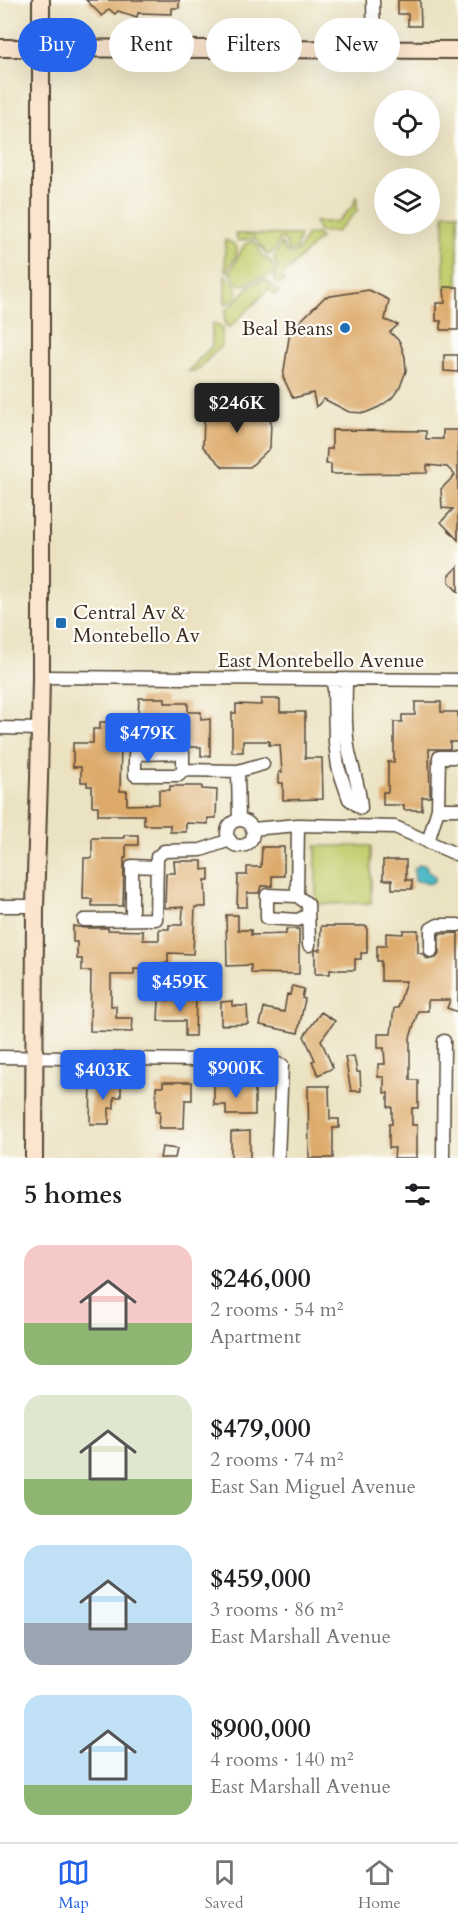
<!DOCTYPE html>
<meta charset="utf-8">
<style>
body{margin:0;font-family:Cardo,serif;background:#f2f2f2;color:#202124;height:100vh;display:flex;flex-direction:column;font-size:22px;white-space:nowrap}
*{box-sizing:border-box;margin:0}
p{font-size:20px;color:#757577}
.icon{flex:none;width:33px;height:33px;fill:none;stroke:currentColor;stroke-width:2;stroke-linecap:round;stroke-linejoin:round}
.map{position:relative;height:1158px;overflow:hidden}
.panel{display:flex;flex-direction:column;background:#fff;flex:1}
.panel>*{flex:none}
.top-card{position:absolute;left:18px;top:18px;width:423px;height:54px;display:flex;gap:12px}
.buttons{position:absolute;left:374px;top:90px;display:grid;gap:12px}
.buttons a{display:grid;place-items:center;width:66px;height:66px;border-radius:50%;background:#fff;box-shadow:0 6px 24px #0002;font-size:30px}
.price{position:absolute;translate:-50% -51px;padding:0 14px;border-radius:6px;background:#2563eb;color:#fff;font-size:20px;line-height:39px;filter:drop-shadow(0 2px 3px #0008)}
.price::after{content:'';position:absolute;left:50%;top:36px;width:18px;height:14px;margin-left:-9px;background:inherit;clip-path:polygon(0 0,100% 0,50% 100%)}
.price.current{background:#222;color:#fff}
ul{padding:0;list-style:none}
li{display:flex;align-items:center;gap:18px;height:150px;padding:0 24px}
li span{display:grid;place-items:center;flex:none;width:168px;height:120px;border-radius:18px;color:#555}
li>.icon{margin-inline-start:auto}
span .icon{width:72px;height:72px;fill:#fffc;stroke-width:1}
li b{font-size:26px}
h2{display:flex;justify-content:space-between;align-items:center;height:72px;padding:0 24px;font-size:26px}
.pill{padding:0 21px;border-radius:27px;background:#fff;box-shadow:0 6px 24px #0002;font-size:21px;line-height:54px}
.pill.current{background:#2563eb;color:#fff}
.tabs{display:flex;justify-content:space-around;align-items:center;height:84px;border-top:2px solid #e0e0e0;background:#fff;font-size:16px;color:#757577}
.tabs a{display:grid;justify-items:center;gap:3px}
.tabs .current{color:#2563eb}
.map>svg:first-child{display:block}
.green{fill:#c2ce6f;stroke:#7e7c46;stroke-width:1.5}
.water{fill:#4cbac6;stroke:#447272;stroke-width:1.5}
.building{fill:#ddaa6a}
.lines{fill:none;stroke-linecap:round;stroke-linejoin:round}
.street-casing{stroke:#554636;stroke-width:15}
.secondary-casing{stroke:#554636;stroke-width:20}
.street{stroke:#fff;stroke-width:12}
.secondary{stroke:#fbe5cf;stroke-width:16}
.poi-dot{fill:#1f6fb2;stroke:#fdfcf7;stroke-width:2}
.labels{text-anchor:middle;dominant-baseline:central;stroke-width:4.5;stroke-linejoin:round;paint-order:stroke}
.poi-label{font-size:20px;fill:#3b2a1e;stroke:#fdfcf7;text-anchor:end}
.street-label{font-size:20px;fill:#3b2a1e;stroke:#fdfcf7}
</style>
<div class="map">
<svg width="458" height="1158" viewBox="0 0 458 1158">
<rect width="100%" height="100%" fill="#fdfcf7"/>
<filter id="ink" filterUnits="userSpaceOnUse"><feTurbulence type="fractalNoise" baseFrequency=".0167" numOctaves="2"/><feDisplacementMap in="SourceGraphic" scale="12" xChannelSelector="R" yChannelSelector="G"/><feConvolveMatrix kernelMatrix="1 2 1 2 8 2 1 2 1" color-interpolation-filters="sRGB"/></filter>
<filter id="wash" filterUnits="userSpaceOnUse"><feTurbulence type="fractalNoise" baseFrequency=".008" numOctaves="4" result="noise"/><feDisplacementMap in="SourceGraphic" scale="24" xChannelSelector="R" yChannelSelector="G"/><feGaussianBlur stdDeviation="1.35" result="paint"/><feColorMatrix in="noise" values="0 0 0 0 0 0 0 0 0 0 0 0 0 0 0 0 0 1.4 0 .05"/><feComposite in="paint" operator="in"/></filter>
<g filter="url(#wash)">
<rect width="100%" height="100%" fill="#ebe2c1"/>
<path class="green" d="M357,197V211L336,232H319L315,222H337L354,205L355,198Z
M444,213H458V287H444Z
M235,234L300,235L296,249L291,251L288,250L285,240L280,239L273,252L267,255L255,238L238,241Z
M317,234L320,238L281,277L284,281L279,284L275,282L274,278L278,269L274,258L281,243L287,253L293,254L300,249L306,235Z
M225,240L234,244L237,249L236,256L228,269L229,272L225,270Z
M253,241L258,246L261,255L270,261L275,269C272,279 264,276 255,279C248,281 254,281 247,284C238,288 232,279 231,271L244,245Z
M225,275L235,285L238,293L234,300L225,304Z
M266,280L279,292L275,295L269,289L229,328L225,324V310C242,301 245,281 266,280Z
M214,323L222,328V345L196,371H188L212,346V324Z
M316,846H371V903L316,904Z"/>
<path class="water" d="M419,865H425L427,867V870L435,876V881L429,884L425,882L415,881L414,869Z"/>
<g id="blocks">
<path class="building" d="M86,0H179V8H172V14L138,13L137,17L118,11L115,14L109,9L102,16Z
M398,0H420L421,26H408V14H398Z
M444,287H458V330H441V321H436V303H445Z
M369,290L389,300L385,320L398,325L390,332L400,342L405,357L406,371L400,387L392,398L379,407L365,413L349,412L324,399L316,407L313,393L293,398L283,377L290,331L325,297Z
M444,355H458V372L444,371Z
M224,400L252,401L271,421L270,448L250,467H223L203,447L204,419Z
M332,430L426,431V439H443V430H458V540L441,522L453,509L442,508L441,489L455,475L447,467L427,465V473L331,474V464H326L327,449H332Z
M458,566V592L449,582V575Z
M139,698H165V703H188V712H201V720L210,719V756H201V747H188V745H152V740H129V743H121L120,791H127V805L159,804V790H170V786H202V789L217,790L216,818H208V824L186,823V832H170V825H144V815H98V806H92V786H87V782H81V767H73V743H93V729H100V722H111V718H138Z
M261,699H280V712H305V758H322L323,799L283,800V783H279V772H282L280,745H269V741H243V752H232V713H236V704L261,705Z
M415,702H441V712H458V742H450V749H429L430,797H422V810H404V805H383V792H388V762H394V722H402V715H415Z
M124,835H138V845H126V858H124V866L123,906H92V899H83L84,858H92V838H124Z
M262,847H284V876H272V886H261L259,893H247V907H237L238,875H247V867H261Z
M383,860H406V880H412V889H392V880H383Z
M174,861H202V870L209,869V880H205L206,907H195L193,954L168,953V963H161L160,970L134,969V975H111V1006H116V1018H133L132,1032L90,1031L91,971H82V959H77V942H73V926L84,928H108V930L143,931V940H159V929H169V925H182L183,907L165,908L166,873H175Z
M226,915H238V930H251V935L286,934V929H299V974L251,973V965L227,966Z
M321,926H367V953H361V959H355V970H330V974H315V950H320Z
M403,930H418V953L423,954L426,958L430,959L436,958L439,954V934L458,933V1012L447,1008L450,1000H428V1011H418L410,1038V1080H418V1108H412V1125H417V1158H394L395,1148H389V1124H392V1107H388V1093H384V1077H378V1064H385L384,1048H378V1034H391L394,1008H398L406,981H381V961H377V946H386V933L403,934Z
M292,986L304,989L302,998L305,999L298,1033L260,1025L264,1008L284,1012L287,994L290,995Z
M177,997H196L195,1036H185V1021H158L159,1000L177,1001Z
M232,1001V1006H247L248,1024L221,1025V1002Z
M321,1012L335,1021L321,1040L333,1068L318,1075L312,1061L315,1060L304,1036Z
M354,1056L357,1072H360L361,1091H351L345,1057Z
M91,1082H112V1085H121V1097H114V1108H109V1124H90Z
M163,1082H192V1100H185L184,1128H159L160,1111H156V1087H163Z
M214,1084L255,1085V1115H226V1105H214Z
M308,1086H329L330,1119H339V1128H333V1158H309Z
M250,1131V1158H231V1132Z
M162,1147L177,1149L175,1158H160Z"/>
</g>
</g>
<g filter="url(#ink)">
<use href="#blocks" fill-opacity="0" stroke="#554636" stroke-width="1.5"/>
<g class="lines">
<g class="street-casing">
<path id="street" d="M373,0L374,49
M41,677L458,680
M332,679L334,689L335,742L338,767L349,799L361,808C360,788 353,771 349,752C344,728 346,703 346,679
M0,728L40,729
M183,770V753L135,754V775H179L183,770L238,771
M438,809H458
M239,820L238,771L263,764
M227 833a13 13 0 1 1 26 0a13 13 0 1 1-26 0Z
M298,825L297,896L267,895V918L298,920L308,915
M252,829L298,825L395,827L458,855
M428,842L438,809L439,757H458
M297,896L308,904L309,945
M0,906H35
M132,919V866L156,867
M84,920L156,919L157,857L164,851L201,850L230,840
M431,951V929L438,925H458
M0,1057L262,1061L282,1065L278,1158
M443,1158L444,1041"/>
</g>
<g class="secondary-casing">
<path id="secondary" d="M0,48L458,50
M34,1158L35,906L39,780L41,677V0"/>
</g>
<use href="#street" class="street"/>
<use href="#secondary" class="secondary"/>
</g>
</g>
<g class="poi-dot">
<circle cx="345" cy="328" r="6"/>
<rect x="55" y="617" width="12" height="12" rx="3"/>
</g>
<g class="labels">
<g class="poi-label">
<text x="333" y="328">Beal Beans</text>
<text x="73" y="612" text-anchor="start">Central Av &amp;<tspan x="73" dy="23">Montebello Av</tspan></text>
</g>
<g class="street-label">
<text x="321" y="660">East Montebello Avenue</text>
</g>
</g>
</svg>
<div class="buttons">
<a><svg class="icon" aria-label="locate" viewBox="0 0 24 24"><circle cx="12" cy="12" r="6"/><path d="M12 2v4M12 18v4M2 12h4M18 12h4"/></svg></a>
<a><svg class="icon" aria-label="layers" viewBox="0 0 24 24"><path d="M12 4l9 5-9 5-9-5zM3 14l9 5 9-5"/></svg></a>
</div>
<b class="price current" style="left:237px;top:434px">$246K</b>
<b class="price" style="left:148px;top:764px">$479K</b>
<b class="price" style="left:180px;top:1013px">$459K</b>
<b class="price" style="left:236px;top:1099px">$900K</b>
<b class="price" style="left:103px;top:1101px">$403K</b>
<div class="top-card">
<a class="pill current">Buy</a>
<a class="pill">Rent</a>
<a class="pill">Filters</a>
<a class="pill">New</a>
</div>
</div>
<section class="panel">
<h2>5 homes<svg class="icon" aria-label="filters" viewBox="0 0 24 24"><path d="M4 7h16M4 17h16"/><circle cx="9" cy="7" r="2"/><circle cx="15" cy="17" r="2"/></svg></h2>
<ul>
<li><span style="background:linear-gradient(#f6c9c9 65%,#8fb573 0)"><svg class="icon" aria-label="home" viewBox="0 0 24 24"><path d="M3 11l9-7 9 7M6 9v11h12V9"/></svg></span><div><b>$246,000</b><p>2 rooms · 54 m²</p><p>Apartment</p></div></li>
<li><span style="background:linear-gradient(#dfe7d0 70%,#8fb573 0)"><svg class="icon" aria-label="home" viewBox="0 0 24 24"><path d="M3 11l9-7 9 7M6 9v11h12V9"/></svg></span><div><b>$479,000</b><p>2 rooms · 74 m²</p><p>East San Miguel Avenue</p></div></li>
<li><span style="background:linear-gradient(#bfe0f5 65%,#9aa5b1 0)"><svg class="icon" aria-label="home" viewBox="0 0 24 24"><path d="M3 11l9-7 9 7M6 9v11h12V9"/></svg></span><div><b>$459,000</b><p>3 rooms · 86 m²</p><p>East Marshall Avenue</p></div></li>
<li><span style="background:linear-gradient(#bfe0f5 75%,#8fb573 0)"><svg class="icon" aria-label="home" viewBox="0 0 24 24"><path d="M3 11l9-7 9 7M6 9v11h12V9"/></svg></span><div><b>$900,000</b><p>4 rooms · 140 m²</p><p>East Marshall Avenue</p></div></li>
</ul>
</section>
<nav class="tabs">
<a class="current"><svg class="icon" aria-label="map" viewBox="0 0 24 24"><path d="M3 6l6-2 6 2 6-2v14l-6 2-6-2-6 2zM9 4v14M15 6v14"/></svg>Map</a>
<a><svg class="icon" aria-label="saved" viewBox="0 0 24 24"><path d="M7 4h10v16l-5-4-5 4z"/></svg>Saved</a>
<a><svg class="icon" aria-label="home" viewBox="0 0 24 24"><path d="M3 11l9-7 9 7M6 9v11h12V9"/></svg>Home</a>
</nav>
